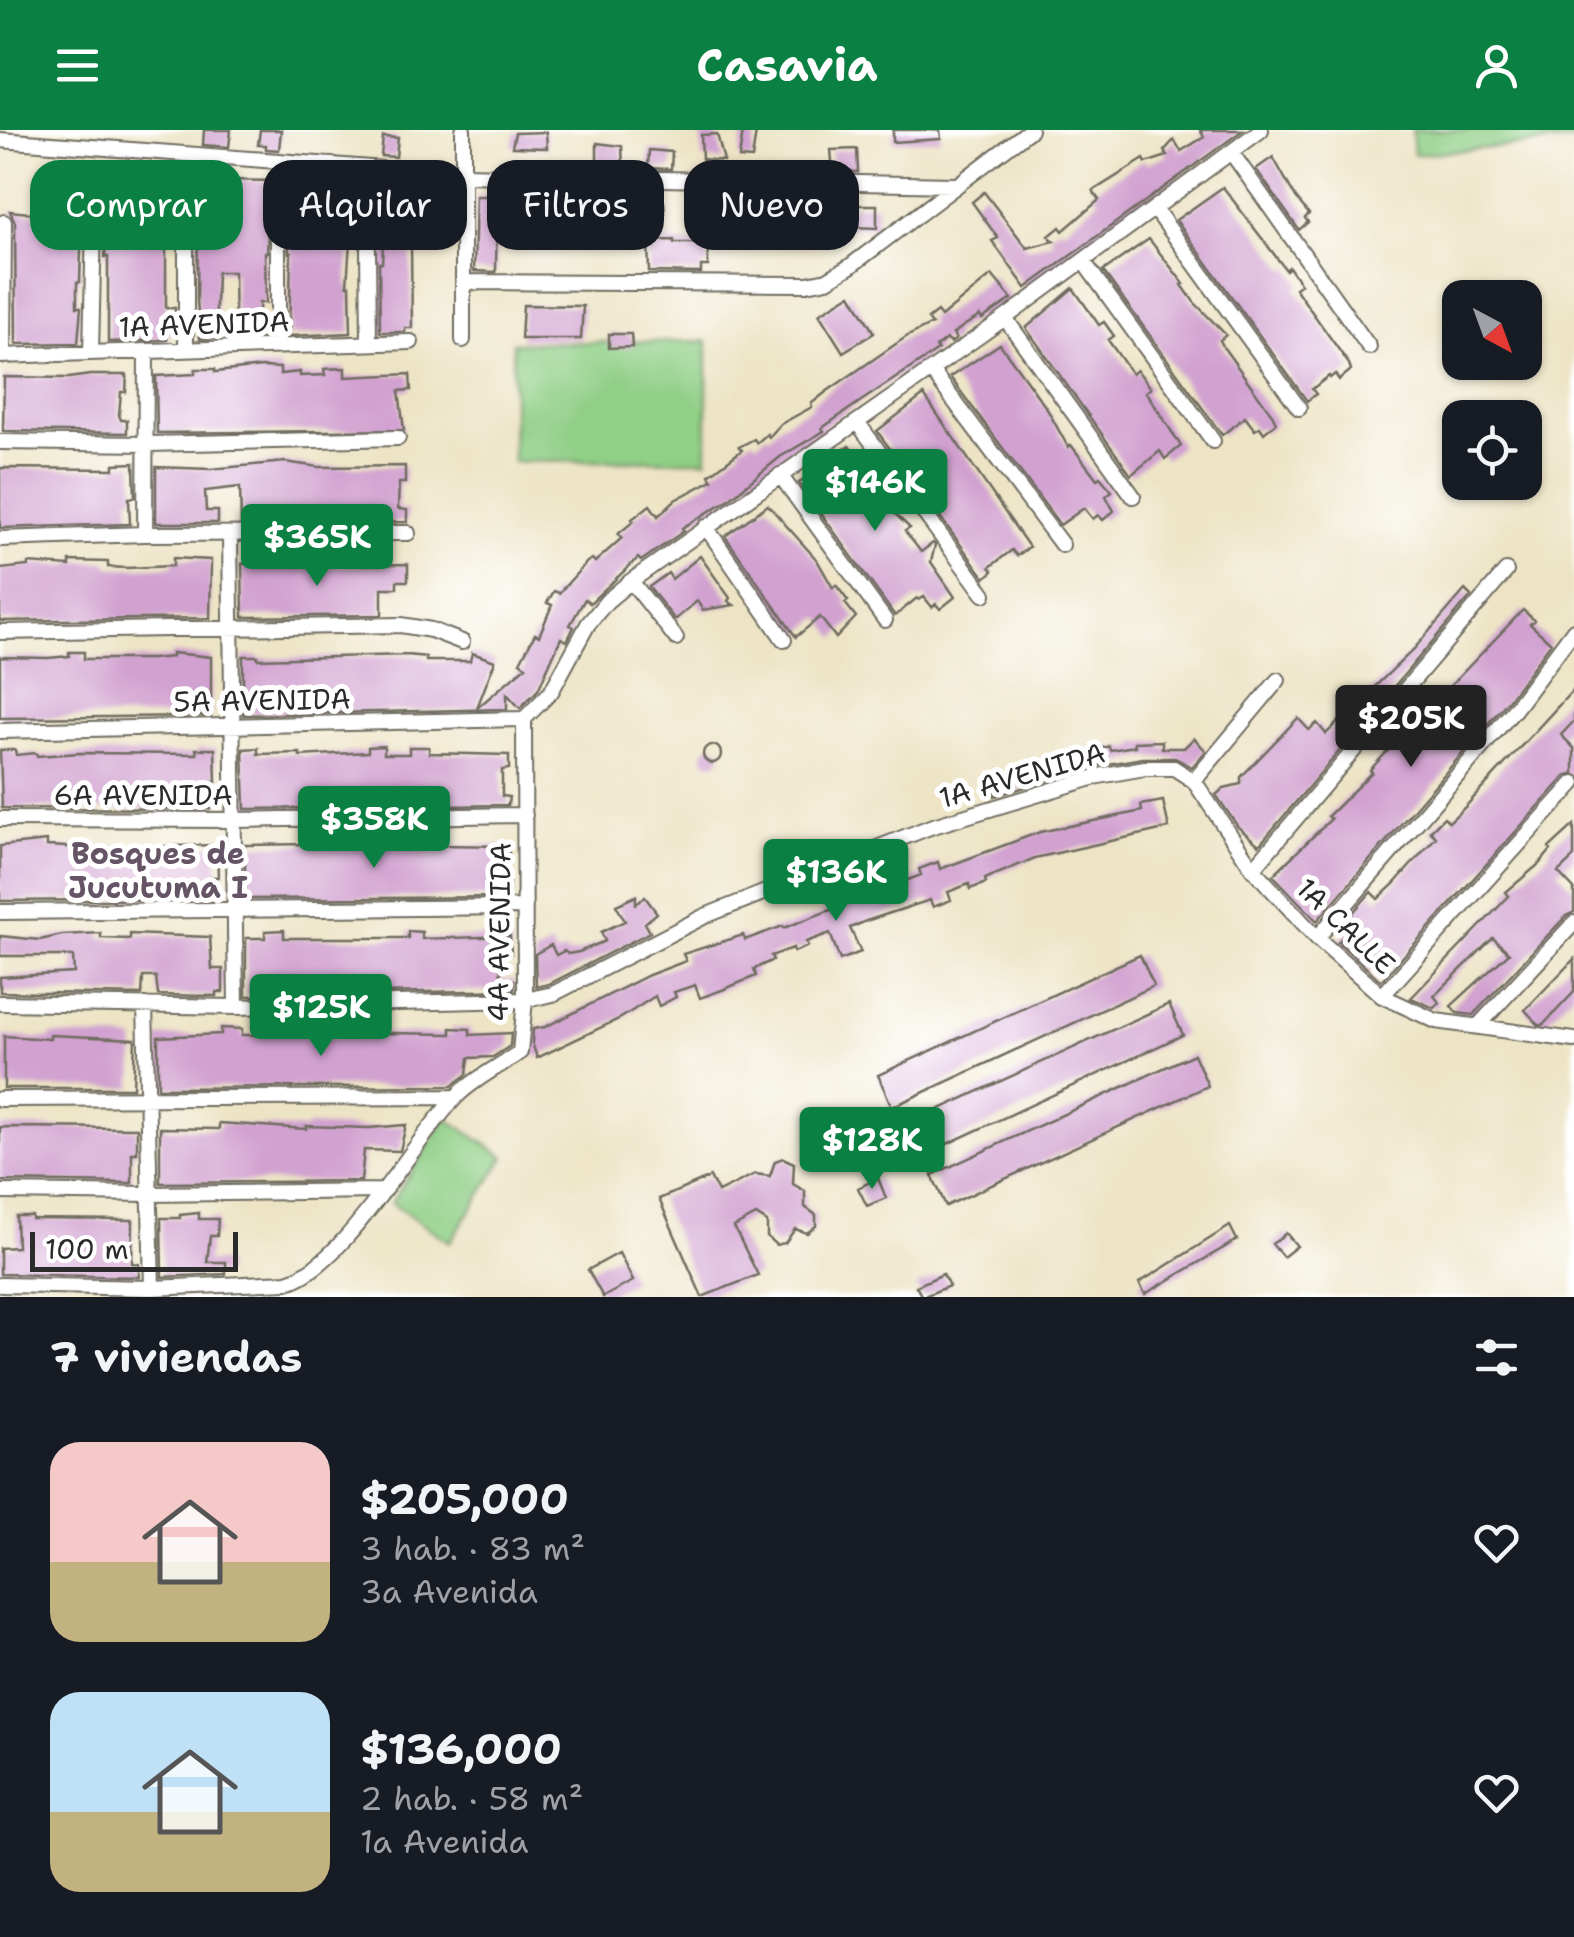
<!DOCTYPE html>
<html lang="es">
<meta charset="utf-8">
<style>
body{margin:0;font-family:"Shantell Sans",sans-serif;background:#242831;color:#f1f3f6;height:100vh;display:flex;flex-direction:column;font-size:38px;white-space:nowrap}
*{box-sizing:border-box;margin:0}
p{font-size:32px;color:#9ea1a6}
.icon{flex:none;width:55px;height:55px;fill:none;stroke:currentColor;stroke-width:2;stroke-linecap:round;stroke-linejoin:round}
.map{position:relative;height:1167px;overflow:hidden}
.drawer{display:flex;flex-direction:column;background:#171b24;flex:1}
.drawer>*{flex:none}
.guide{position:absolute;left:30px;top:30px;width:1000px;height:90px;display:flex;gap:20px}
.needle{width:65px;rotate:139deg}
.tools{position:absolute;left:1442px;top:150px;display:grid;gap:20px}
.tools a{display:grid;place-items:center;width:100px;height:100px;border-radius:20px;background:#171b24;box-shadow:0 2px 8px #0004;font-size:50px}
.scale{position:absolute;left:30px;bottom:25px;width:208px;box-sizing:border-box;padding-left:10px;border:5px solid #2b2b2b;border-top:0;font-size:28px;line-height:35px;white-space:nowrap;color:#2b2b2b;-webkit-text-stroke:8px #fff;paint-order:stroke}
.price{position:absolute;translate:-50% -85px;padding:0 22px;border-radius:10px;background:#0b8043;color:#fff;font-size:32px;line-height:65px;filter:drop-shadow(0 2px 5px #0008)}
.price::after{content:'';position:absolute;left:50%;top:60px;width:30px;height:22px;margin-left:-15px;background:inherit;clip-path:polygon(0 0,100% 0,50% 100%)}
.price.on{background:#222;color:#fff}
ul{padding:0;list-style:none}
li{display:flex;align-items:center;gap:30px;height:250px;padding:0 50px}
li span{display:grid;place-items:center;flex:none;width:280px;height:200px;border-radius:30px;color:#555}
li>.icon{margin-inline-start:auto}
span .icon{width:120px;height:120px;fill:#fffc;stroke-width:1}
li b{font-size:42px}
h2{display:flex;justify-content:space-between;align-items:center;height:120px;padding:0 50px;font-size:42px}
.chip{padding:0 35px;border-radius:30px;background:#171b24;box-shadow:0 2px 8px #0004;font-size:35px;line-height:90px}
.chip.on{background:#0b8043;color:#fff}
header{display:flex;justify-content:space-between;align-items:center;height:130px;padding:0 50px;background:#0b8043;color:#fff;font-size:45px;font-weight:700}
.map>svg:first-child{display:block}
.green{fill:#90cf86;stroke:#5e7d58;stroke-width:2.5}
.building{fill:#d1a1d0}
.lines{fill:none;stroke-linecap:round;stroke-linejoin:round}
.street-casing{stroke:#6f6c61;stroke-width:18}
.street{stroke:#fff;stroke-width:14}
.labels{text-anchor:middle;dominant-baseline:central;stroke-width:10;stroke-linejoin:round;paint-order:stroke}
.street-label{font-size:28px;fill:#2b2b2b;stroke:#fff}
.neighbourhood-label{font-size:30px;font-weight:bold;fill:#655465;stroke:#fff}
</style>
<header><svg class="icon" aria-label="menu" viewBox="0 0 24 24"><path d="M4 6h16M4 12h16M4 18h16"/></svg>Casavia<svg class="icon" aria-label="person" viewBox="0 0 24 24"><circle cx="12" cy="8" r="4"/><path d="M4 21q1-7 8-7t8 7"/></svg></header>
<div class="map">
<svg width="1574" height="1167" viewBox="0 0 1574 1167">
<rect width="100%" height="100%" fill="#fff"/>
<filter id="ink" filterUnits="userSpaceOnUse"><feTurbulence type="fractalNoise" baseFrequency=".01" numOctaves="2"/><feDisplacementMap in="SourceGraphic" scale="20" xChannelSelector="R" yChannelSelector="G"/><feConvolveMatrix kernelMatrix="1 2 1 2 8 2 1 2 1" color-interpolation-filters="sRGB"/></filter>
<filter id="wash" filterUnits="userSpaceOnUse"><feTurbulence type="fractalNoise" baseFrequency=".0048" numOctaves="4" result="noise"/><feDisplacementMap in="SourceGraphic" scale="40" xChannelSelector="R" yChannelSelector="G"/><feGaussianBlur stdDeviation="2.25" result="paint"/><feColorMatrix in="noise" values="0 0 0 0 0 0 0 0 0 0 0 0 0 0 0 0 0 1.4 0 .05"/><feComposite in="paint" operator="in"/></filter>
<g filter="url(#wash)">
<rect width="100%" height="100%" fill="#ede4c5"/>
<path class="green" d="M1412,0H1574V10L1414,25Z
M707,211V330L513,332V213Z
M446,988L505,1027L450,1112L391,1073Z"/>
<g id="blocks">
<path class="building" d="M204,0H231L229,17L203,15Z
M260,0H281L279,20L266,19V15H258Z
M893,0H940L941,9L893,12Z
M1200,0H1243L1026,158L992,111L998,108L972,72L984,62L1027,118L1054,111L1049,106L1060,97L1063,101L1099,70L1093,61L1144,29L1146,33L1167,26L1164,21L1174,10L1181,21L1204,7Z
M743,1L756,2L752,29L739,28Z
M546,2L547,18L512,17L515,3Z
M717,4L724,31L702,29L701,5Z
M383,7L398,8L396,27L381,26Z
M597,13L622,16L623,38L597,37Z
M857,19L858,42H833L831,20Z
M649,20L672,22L671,39L648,38Z
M1273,27L1296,68L1309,84L1305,88L1308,92L1299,100L1256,39Z
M144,41L156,42L155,63L138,61L135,91L137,94L166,95V178H175V200H168L167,210L108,212V127H105L108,90H116L121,43L144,46Z
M78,43L97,44L96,73L76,72Z
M233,50L270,51L269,69L306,70V107L350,112L347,155H350L351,203L289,206L291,123H289L288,102L277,96L268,102L267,122H265L266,173H259L260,207H235L234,142H217L215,208L200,209L197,170L198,101H223L224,83L233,84Z
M1223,57L1286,140L1289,137L1301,154L1295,158L1349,234L1351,240L1339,250L1335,244L1330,248L1329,246L1312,259L1316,264L1307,271L1176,90Z
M356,59L374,61L370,110L349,109Z
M422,63L448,65L446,88L420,86Z
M476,66H497L496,142L474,141Z
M646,69L664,72L665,83L647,84Z
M750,74H775V84L799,83V115L750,113Z
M850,75H877V98L851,97L828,101L824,77L851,79Z
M10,81L39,84L38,88H82L80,152H77V177H81L78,213L16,214L15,92Z
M1149,109L1184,154L1182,155L1194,172L1226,205L1220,210L1224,218L1273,286L1276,293L1264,303L1260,297L1255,300L1245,287L1222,305L1103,141Z
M674,110V113H708V136H701V143L649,142L648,111Z
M383,115L411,116L412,198H405V202H380L379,133H382Z
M992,145L1012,169L982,189L980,186L962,197L953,204L956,209L951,213L946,209L936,217L938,220L861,271L822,298L824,301L780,327L728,370L682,398L684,401L641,431L638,428L590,473L585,469L570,495L574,497L567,511L561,508L538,560L520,578L507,564V579L243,585V526H258V529L407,525L426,527V531H470L472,523L495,531L477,578L526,536L520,532L535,504L539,506L552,475L547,473L554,461L559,463L587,432L592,429L595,432L622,408L618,404L634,391L632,389L650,375L658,386L675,370L712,350L709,345L742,320L739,317L754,309L757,313L767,304L769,307L781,294L812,277L811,274L826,262L906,207L932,194L928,189L937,182L941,187Z
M1073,158L1099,195L1104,192L1114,206L1108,210L1132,244L1137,240L1151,258L1146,262L1181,316L1165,329L1160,321L1131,345L1026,198Z
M851,164L874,203L843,222L819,184Z
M523,175L583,176L581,209H521Z
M609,204H631L632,217L609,218Z
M1000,214L1047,279L1068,317L1071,315L1097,349L1100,347L1112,361L1106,366L1114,381L1103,390L1098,385L1093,389L1084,378L1060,395L950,247Z
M262,237L280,238V244L300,242V246L325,245L324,239L345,238V247L410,244L411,260L399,261L404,300L157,303L156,246L195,244V239H215V242Z
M90,245H127L126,262H121L119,285L121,290H127V303L3,301L4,247L69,248Z
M924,265L1029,417L1017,426L1012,420L990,437L993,441L985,448L877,301Z
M849,316L897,381L894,383L910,398L905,401L921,422L933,413L935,415L931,432L955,467L940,479L936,474L932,477L924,467L919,470L917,468L895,486L799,353L826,337L824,334Z
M285,332L319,337L405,336V353H399L398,379L407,380V392L241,393L240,357L205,361L206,381H218V393H156V337L211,339Z
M134,333L135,367L129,368L130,394L0,398V338L114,339V334Z
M768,375L817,430L833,458L836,455L848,471L845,473L856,487L836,508L820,487L796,507L725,406Z
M700,426L730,468L728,471L734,475L703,480L697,471L675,490L649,457L668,443L672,449Z
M173,428L211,430L210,488L0,491V439L28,436V433L70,436V431L108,432V437L126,438L173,436Z
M282,430V435L299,436L408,434V451H397V458H382V485L243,487L242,434Z
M1465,460L1471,466L1261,713L1259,715L1238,697L1216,665L1224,658L1241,654V647L1298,588L1309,600L1317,593L1326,604L1414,519Z
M1523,480L1534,490L1530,494L1551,513L1506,573L1317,791L1273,745L1331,689L1328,686L1372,642L1370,640L1384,625Z
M69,522H84V529H151L172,527V523L211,527V586L0,588V527L48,528L69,526Z
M1574,559V591L1561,605L1574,618V643L1566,646L1381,851L1338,812L1349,800L1343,794L1371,762L1378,769L1394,754L1436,707L1430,701L1444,687L1449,692L1465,677Z
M1194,608L1206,621L1192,637L1175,628H1143L1096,636L995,666L992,657L1053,637L1052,632L1109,616L1110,620L1135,616L1134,612L1162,611V618H1184Z
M703 624a9 9 0 1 1 18 0a9 9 0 1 1-18 0Z
M384,616V624H409V617H429V623L509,625V639L502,640V666L509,667L508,675L245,679L243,619L258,618V624L300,623V626L368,622V617Z
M196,619H215L216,652H210V679L2,678L0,620H15L16,625L36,623L37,626L80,623L197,624Z
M1163,671L1169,698L1035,728L985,749L986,753L970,759L969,754L948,762L951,770L933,777L930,770L866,791L850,798L861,822L840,830L830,803L806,812L808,816L794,822L793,818L771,826L773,830L754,839L756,846L722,860L700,868L695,855L674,862L676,867L659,876L655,866L621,888L537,928L532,912L533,899L545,897L649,845L686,831L683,824L743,805L745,810L783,796L784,798L921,745L919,739L938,732L940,739L1040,702L1142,681L1141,675Z
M1574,695V727L1558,742L1574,759V782L1566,786L1473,885L1457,883L1451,876L1509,823L1493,808L1434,866L1440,873L1434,878L1411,868L1509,766L1506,762L1539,734L1551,720L1549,718Z
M306,710H324V714L368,716L416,715V711H429L438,715L508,716L510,731H502L504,753H509V767L245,769V715L306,714Z
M47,711V716L86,718L217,715L218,747H211L212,769L0,771V716Z
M636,766V774L645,767L657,783L645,793L650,802L549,854L536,857L535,824L551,815L556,825L564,821L568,824L579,822L605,811L601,802L625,791L616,775Z
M284,800V808H408V801L422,802V809L510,806L511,824L500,829L501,851L514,850V860L246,866V808H265V801Z
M101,803V808L130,809V804L210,807L212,839H223V862H217V866L158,865L156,847H143L142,865L0,862V847L74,843L73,826H0V806L40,810L62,805Z
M1140,825L1154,856L892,977L878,945Z
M1574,829V862L1543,895H1539L1525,880Z
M1169,874L1183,905L921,1026L907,994Z
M302,897V905L346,907L388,903L451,904V898L470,899V905L511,903L510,916L493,927L469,928L467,944L452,956L158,958V907L221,904V898L242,899V905H263V900Z
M50,905L135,909L133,958H4V906L50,909Z
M1194,924L1208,956L946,1076L932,1045Z
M219,993L306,999V996L369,998L406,995L400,1021L364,1020L361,1051L160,1053V998L219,999Z
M0,997L137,998V1023H132V1053L0,1051Z
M783,1028L794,1033L793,1054L805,1061V1077L816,1085V1096L807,1103L795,1099L785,1113L776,1115L767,1107V1092L756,1085L734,1097L758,1145L702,1167L659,1069L710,1047L718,1062L755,1044L770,1046L775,1031Z
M878,1048L886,1068L867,1076L858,1058Z
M199,1083V1089H218L217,1106H210L207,1132H226V1144L162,1147L161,1088H180V1085Z
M16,1086H32V1089L133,1090L132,1133L139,1134V1147L0,1144V1118L17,1117Z
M1230,1096L1237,1110L1145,1164L1139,1153Z
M1286,1103L1297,1116L1283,1127L1272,1114Z
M619,1123L633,1151L603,1167L588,1140Z
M943,1144L949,1156L922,1167L916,1156Z"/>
</g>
</g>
<g filter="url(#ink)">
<use href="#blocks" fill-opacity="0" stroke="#6f6c61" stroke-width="2.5"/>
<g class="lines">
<g class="street-casing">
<path id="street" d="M0,10L463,45L954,55
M1231,22L1369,217
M1155,79L1299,278
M186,102V219
M278,106V216
M368,120L369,213
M1083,131L1213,311
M463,152L807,154L827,150L849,137L1030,0
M1005,188L1133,366
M463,210V0
M91,223L94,91
M0,226L411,212
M3,226L4,92
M931,240L1062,415
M857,292L984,464
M0,312L148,314L398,308
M780,345L885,490
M706,397L784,510
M145,404L146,221
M230,406L236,877
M0,409L145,404L408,403
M631,451L676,508
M0,502L401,495L431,500L462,512
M524,589L551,562L588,494L607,471L631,451L1005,188L1261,0
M0,601L524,589
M1194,651L1253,739L1317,808L1382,866L1436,891L1574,910
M0,689L233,690L525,685
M1253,739L1506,441
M0,782L525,777
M1317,808L1514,580L1574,500
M1382,866L1574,653
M0,873L236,877L525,870L553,864L705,786L930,697L1099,646L1145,638H1174L1194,651L1278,550
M145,875L152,1158
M1479,895L1574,793
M0,969L455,967
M0,1062L149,1064L382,1061
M0,1155L152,1158L287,1152C344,1137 412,1011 457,966C475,948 499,937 520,922L525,870L524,589"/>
</g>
<use href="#street" class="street"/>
</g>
</g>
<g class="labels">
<g class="street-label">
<text transform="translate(204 194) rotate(-2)">1A AVENIDA</text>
<text transform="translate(262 570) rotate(-1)">5A AVENIDA</text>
<text transform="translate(1022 645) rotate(-16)">1A AVENIDA</text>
<text x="143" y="665">6A AVENIDA</text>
<text transform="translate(1346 796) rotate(44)">1A CALLE</text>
<text transform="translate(499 802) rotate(-89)">4A AVENIDA</text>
</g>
<g class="neighbourhood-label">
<text x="158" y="723">Bosques de<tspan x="158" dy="34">Jucutuma I</tspan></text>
</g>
</g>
</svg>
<div class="tools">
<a><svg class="needle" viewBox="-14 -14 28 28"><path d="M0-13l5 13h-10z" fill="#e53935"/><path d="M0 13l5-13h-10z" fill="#9ea1a6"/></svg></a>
<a><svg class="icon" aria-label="locate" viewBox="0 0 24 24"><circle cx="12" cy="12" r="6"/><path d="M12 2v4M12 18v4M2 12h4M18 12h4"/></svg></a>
</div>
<div class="scale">100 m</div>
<b class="price" style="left:875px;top:404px">$146K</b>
<b class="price" style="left:317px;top:459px">$365K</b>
<b class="price on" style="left:1411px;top:640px">$205K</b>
<b class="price" style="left:374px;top:741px">$358K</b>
<b class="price" style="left:836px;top:794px">$136K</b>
<b class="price" style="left:321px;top:929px">$125K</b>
<b class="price" style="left:872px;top:1062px">$128K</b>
<div class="guide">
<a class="chip on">Comprar</a>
<a class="chip">Alquilar</a>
<a class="chip">Filtros</a>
<a class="chip">Nuevo</a>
</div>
</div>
<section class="drawer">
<h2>7 viviendas<svg class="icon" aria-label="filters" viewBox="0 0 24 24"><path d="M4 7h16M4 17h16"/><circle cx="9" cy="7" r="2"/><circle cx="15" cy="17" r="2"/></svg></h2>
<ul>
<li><span style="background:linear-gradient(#f6c9c9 60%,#c2b280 0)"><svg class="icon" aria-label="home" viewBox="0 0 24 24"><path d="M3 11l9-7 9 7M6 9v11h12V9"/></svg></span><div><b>$205,000</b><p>3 hab. · 83 m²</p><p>3a Avenida</p></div><svg class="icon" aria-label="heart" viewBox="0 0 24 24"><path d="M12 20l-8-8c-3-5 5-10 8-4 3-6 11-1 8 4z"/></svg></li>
<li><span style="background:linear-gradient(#bfe0f5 60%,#c2b280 0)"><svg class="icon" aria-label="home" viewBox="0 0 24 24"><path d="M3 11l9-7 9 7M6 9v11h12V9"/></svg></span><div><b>$136,000</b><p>2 hab. · 58 m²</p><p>1a Avenida</p></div><svg class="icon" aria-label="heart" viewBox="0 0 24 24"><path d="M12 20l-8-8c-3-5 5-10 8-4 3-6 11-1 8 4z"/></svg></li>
</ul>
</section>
